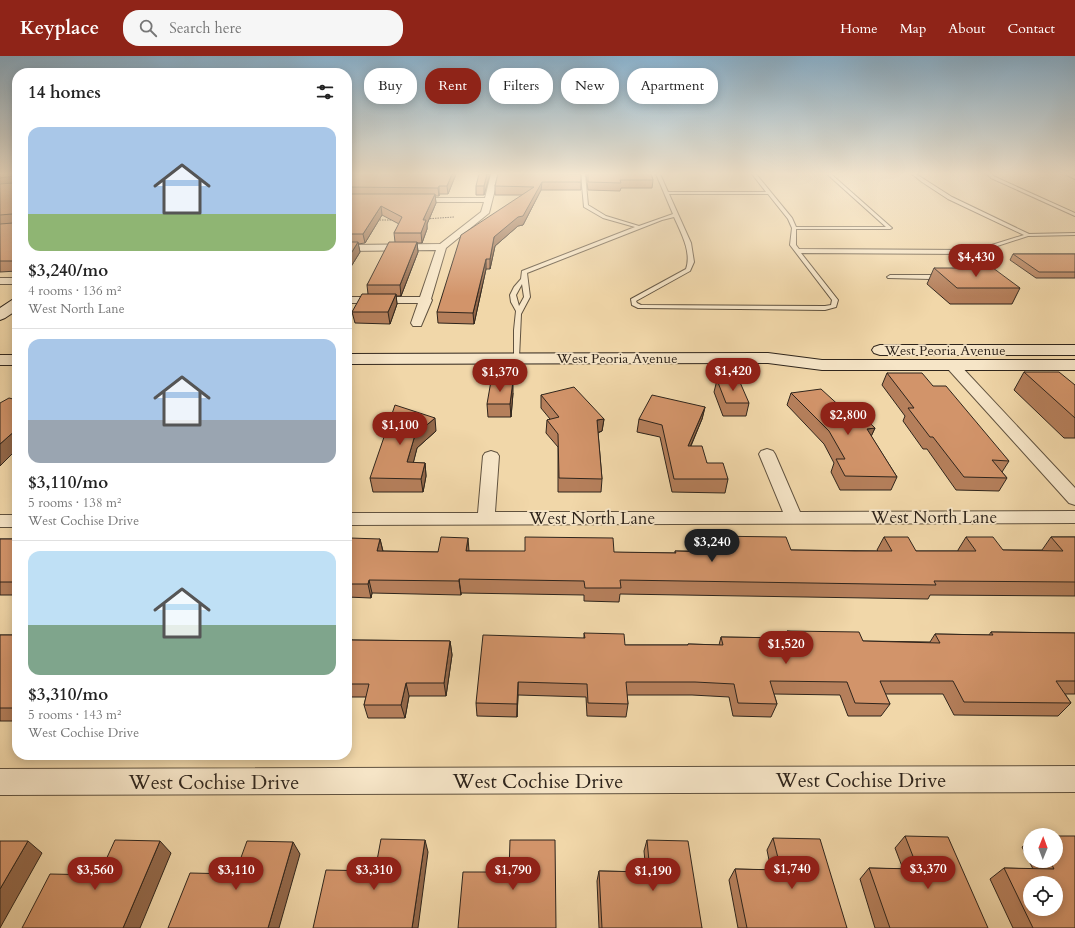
<!DOCTYPE html>
<meta charset="utf-8">
<style>
body{margin:0;font-family:Cardo,serif;background:#f6f6f6;color:#222;height:100vh;display:flex;flex-direction:column;font-size:15px;white-space:nowrap}
*{box-sizing:border-box;margin:0}
p{font-size:13px;color:#767676}
.icon{flex:none;width:22px;height:22px;fill:none;stroke:currentColor;stroke-width:2;stroke-linecap:round;stroke-linejoin:round}
.map{position:relative;flex:1;overflow:hidden}
.panel{position:absolute;left:12px;top:12px;width:340px;height:692px;display:flex;flex-direction:column;background:#fff;border-radius:16px;box-shadow:0 2px 10px #0003}
.panel>*{flex:none}
.top-card{position:absolute;left:364px;top:12px;width:380px;height:36px;display:flex;gap:8px}
.needle{width:26px;rotate:1deg}
.fabs{position:absolute;left:1023px;top:772px;display:grid;gap:8px}
.fabs a{display:grid;place-items:center;width:40px;height:40px;border-radius:50%;background:#fff;box-shadow:0 2px 10px #0003;font-size:20px}
.price{position:absolute;translate:-50% -34px;padding:0 9px;border-radius:14px;background:#8f2418;color:#fff;font-size:13px;line-height:26px;filter:drop-shadow(0 1px 2px #0008)}
.price::after{content:'';position:absolute;left:50%;top:24px;width:12px;height:9px;margin-left:-6px;background:inherit;clip-path:polygon(0 0,100% 0,50% 100%)}
.price.active{background:#222;color:#fff}
ul{padding:0;list-style:none}
li{display:grid;align-content:center;gap:8px;height:212px;padding:0 16px}
li+li{border-top:1px solid #e0e0e0}
li span{display:grid;place-items:center;height:124px;border-radius:12px;color:#555}
li>.icon{margin-inline-start:auto}
span .icon{width:72px;height:72px;fill:#fffc;stroke-width:1}
li b{font-size:17px}
h2{display:flex;justify-content:space-between;align-items:center;height:48px;padding:0 16px;font-size:17px}
.tag{padding:0 14px;border-radius:16px;background:#fff;box-shadow:0 2px 10px #0003;font-size:14px;line-height:36px}
.tag.active{background:#8f2418;color:#fff}
header{display:flex;align-items:center;gap:24px;box-sizing:border-box;height:56px;padding:0 20px;background:#8f2418;color:#fff}
header strong{font-size:19px}
nav{display:flex;gap:22px;margin-inline-start:auto;font-size:14px}
.search{width:280px;height:36px;background:#f6f6f6;display:flex;align-items:center;gap:10px;box-sizing:border-box;padding:0 14px;border-radius:16px;color:#767676;font-size:15px}
.map>svg:first-child{display:block}
.lines{fill:none;stroke-linecap:round;stroke-linejoin:round}
.lane-casing{stroke:#60523f;stroke-width:2}
.street-casing{stroke:#60523f;stroke-width:2}
.secondary-casing{stroke:#2f251c;stroke-width:2}
.path{stroke:#2f251c;stroke-width:1;stroke-dasharray:1.5 1;stroke-linecap:butt}
.lane{fill:#f6e5c7;fill-rule:evenodd}
.street{fill:#f6e5c7;fill-rule:evenodd}
.secondary{fill:#f6e5c7;fill-rule:evenodd}
.wall{fill:#b57f5b;stroke:#2f251c}
.shaded-wall{fill:#93684a;stroke:#2f251c}
.building{fill:#d2946a;stroke:#2f251c;fill-rule:evenodd}
.labels{text-anchor:middle;dominant-baseline:central;stroke-width:3.5;stroke-linejoin:round;paint-order:stroke}
.far-street-label{font-size:14px;fill:#2f251c;stroke:#f6e5c7}
.street-label{font-size:17px;fill:#2f251c;stroke:#f6e5c7}
.near-street-label{font-size:20px;fill:#2f251c;stroke:#f6e5c7}
</style>
<header>
<strong>Keyplace</strong>
<div class="search"><svg class="icon" aria-label="search" viewBox="0 0 24 24"><circle cx="10" cy="10" r="6"/><path d="M15 15l6 6"/></svg>Search here</div>
<nav><a>Home</a><a>Map</a><a>About</a><a>Contact</a></nav>
</header>
<div class="map">
<svg width="1075" height="872" viewBox="0 0 1075 872">
<rect width="100%" height="100%" fill="#f1d7a9"/>
<filter id="stains"><feTurbulence type="fractalNoise" baseFrequency=".005" numOctaves="4"/><feColorMatrix values="0 0 0 0 .2 0 0 0 0 .09 0 0 0 0 .02 0 0 0 .5 -.17"/></filter>
<radialGradient id="worn" r=".72"><stop offset=".6" stop-color="#630" stop-opacity="0"/><stop offset="1" stop-color="#630" stop-opacity=".3"/></radialGradient>
<g class="lines">
<g class="lane-casing">
<path id="lane" d="M581,118H585L588,149L606,160L639,170L673,158L656,118H660L668,136H766L752,118H756L792,162L796,171H886L827,118H831L892,172L890,173H796V189L799,193L967,194L982,192L1024,179L948,143L922,126L912,118H916L952,141L1029,178L1075,177V179L1028,180L985,194L967,198L801,197L838,244L836,251L825,254L638,252L632,249L631,243L686,213C692,196 681,177 674,161L662,164L527,217L530,241L521,258L519,302L518,303H514V274L516,255L511,246L510,239L514,231L521,223L522,215L635,171L603,162L584,151ZM669,138H768L788,163L792,172L790,189L832,244L831,249L825,250L641,249L637,247L636,245L690,215L694,206L691,187ZM522,228L524,241L519,250L516,239Z
M987,118H991L993,120L1075,157V160L991,122Z
M1065,118H1069L1075,120V123Z
M890,219H931L934,221L931,223L888,222L887,221Z"/>
</g>
<g class="street-casing">
<path id="street" d="M491,118H499L489,157L446,192L431,243L432,244L421,270H413L411,267L418,247H347V241H420L436,194L347,195V189L440,188L481,156L484,146H410V142H485Z
M0,222H17V228H0Z
M953,306L958,307L1075,432V449L1069,447L948,313L946,310L948,307Z
M767,393L773,395L775,398L800,456L1075,455V467L347,469V457H478L483,400L485,397L491,395L497,397L499,400L495,456H783L759,398L761,395Z
M0,459H17V471H0Z
M1075,710V736L0,739V713Z"/>
</g>
<g class="secondary-casing">
<path id="secondary" d="M17,243V254L5,262L0,264V252L12,244Z
M880,289H1075V299H880L874,297L872,294L874,291Z
M768,297L822,304H1075V314H822L768,307L347,308V298Z
M0,299H17V309H0Z"/>
</g>
<path class="path" d="M425,163L454,161
M377,164H392"/>
<use href="#lane" class="lane"/>
<use href="#street" class="street"/>
<use href="#secondary" class="secondary"/>
</g>
<path class="wall" d="M0,118H17V215L0,216Z
M347,118H456L448,138H439V140H435L436,147L427,168V173L422,187H417L418,196L401,240H396L397,248L390,268L355,267L352,256L368,238L367,229L395,186L394,177L399,168L382,159L365,187L358,188L360,196L347,217Z
M490,118L484,139H476V130Z
M498,118L581,126V134H541L523,169L518,170L495,190L490,213H486L474,268L438,267L437,256L522,139H495V130Z
M586,118H651L653,124L652,132H621L620,135L588,134Z
M1013,198H1075V222H1036L1010,204Z
M934,212L1020,232L1012,248H950L927,228Z
M1024,316L1075,329V382H1064L1014,334Z
M887,317L933,330L1009,405L1002,416L1007,422L999,435L956,434L927,393H923L903,365L905,360L882,329Z
M717,324L749,347L746,360H723L714,336Z
M513,337L511,361H488L487,348Z
M791,337L844,354L875,372L871,380L897,421L891,434H840L831,416L834,407L824,388L787,349Z
M541,339L604,363L602,375L598,377L602,423L601,436H558V391L546,377L547,364L550,363L541,352Z
M705,351L702,363L691,390L707,407L728,423L725,437L672,436L660,381L637,376L639,363Z
M436,375L417,392L413,407H425L426,420L423,436H373L370,422Z
M704,480L791,494L878,495L877,494L884,481L916,495H958V494L966,481L1003,494H1042L1051,481H1075V540L930,539L928,543L620,538L619,546L584,545V539L461,537V539L372,537L371,542L347,541V491L380,483L383,495L438,496L469,495L675,497V495H701L700,494Z
M0,483H17V539H0Z
M787,575L863,585L930,586L935,578L989,579L991,576L1075,577V638H1065L1071,647L1058,660L954,659L943,638H885L890,648L881,660H848L840,639L774,638L777,648L771,661L733,660L729,641L692,639H627L628,648L626,661L587,660L586,641L518,639L517,661L477,660L476,647L584,582V577L625,589H688V588L719,589L721,581L784,582Z
M347,578L352,584L450,585L452,599L446,640H409L405,662H368L364,649L366,641H347Z
M0,579H17V665H0Z
M905,780L988,872H875L860,823L869,812L903,813L895,792Z
M773,782L847,872H738L729,824L735,813L771,814L767,794Z
M647,784L702,872H599L597,825L599,815L646,816L644,795Z
M1030,785V805H1056L1075,872H1013L990,823L1004,812L1033,813L1022,791Z"/>
<path class="shaded-wall" d="M452,118H456L448,138L447,130Z
M487,118H490L484,139V130Z
M13,120L17,129L0,131V122Z
M542,126L541,134L523,169L518,170L495,190L490,213V203L494,181Z
M439,130V140L438,132Z
M435,138L436,147L427,168V173L422,187L421,177L423,164Z
M381,150L382,159L365,187L363,178Z
M358,186L360,196L347,217V204Z
M417,186L418,196L401,240L400,229Z
M17,203V210L14,205Z
M486,203V213L474,268L473,257Z
M396,238L397,248L390,268L388,256Z
M513,325V337L511,361L510,348Z
M705,351L702,363L685,403L688,390Z
M435,362L436,375L417,392L410,420L407,406L415,379Z
M604,363L602,375L596,377L597,364Z
M875,372L869,385L867,373Z
M17,373V393L0,410V388Z
M425,407L426,420L423,436L421,423Z
M468,482L469,495H466Z
M380,483L383,496L377,495Z
M459,523L461,537V539L459,525Z
M369,524L372,537L371,542L368,528Z
M350,578L354,591L349,584Z
M450,585L452,599L446,640L444,627Z
M518,626V639L517,661V648Z
M406,627L409,640L405,662L401,649Z
M425,784L428,796L418,872H412Z
M28,785L42,797L0,872V833Z
M160,785L171,797L140,872H123Z
M293,786L300,798L279,872H268Z"/>
<path class="building" d="M0,118H17V203L14,205H0V168L13,167L14,160L12,158L0,159V128L13,127L14,126L13,120L0,122Z
M347,118H452L447,130H439L438,132L347,131Z
M479,118H487L484,130H476Z
M498,118H581V126H542L523,160L518,161L494,181L490,203H486L473,257L437,256L461,179L534,131L495,130Z
M588,118H651L653,124H620L621,127L588,126Z
M347,138H435L423,164H426L421,177H394L402,161L381,150L363,178H347Z
M347,186H358L347,204Z
M389,186H417L400,229H367Z
M1013,198H1075V216H1039Z
M934,212H993L1020,232H957Z
M362,238H396L388,256H352Z
M1024,316H1059L1075,329V362Z
M887,317H922L933,330H946L1009,405L992,404L1007,422L964,421L933,381H930L908,352H914Z
M717,324H739L749,347H726Z
M491,325H513L510,348H487Z
M574,331L604,363L597,364L602,423L559,422L558,378L547,364L559,361L541,339Z
M821,333L844,354L854,352L875,372L867,373L897,421L845,420L836,403H845L829,375L791,337Z
M652,339L705,351L688,390H702L707,407H723L728,423H674L662,369L639,363Z
M9,342L17,344V362L14,364L17,365V373L0,388V347Z
M395,349L435,362L415,379L407,406L425,407L421,423L370,422Z
M704,480L786,481L791,494L855,495H892L884,481H908L916,495H976L966,481H993L1003,494L1063,495L1051,481H1075V526L934,525L936,529L620,524L621,532H585L584,525L459,523V525L369,524L368,528H347V491L350,482L380,483L377,495L438,496L441,481L468,482L466,495H525V481L613,482L614,496L676,497L675,495L707,496Z
M0,483H17V496L16,497H17V526H0Z
M787,575L859,576L863,585L940,587L935,578L993,579L991,576L1075,577V625H1056L1071,647L964,646L953,625H880L890,648L855,647L847,626L770,625L777,648L738,647L734,628L695,626H626L628,648L588,647L587,628L518,626L517,648L476,647L483,579L585,582L584,577L624,578L625,589H688V588L723,589L721,581L789,582Z
M347,578H350L349,584L450,585L444,627H406L401,649H364L369,628H347Z
M0,579H17V652H0Z
M905,780L948,781L988,872H890L869,812L918,813Z
M1056,780H1075V872H1033L1004,812L1054,813L1050,805H1056ZM1030,827H1056V853H1030Z
M773,782L820,783L847,872H747L735,813L781,814Z
M381,783L425,784L412,872H313L326,814L375,815Z
M115,784L160,785L123,872H22L50,818L99,819Z
M510,784H555L556,872H458L463,816H509Z
M647,784L688,785L702,872H602L599,815L650,816Z
M0,785H28L0,833Z
M247,785L293,786L268,872H168L190,817L235,818Z"/>
<linearGradient id="sky" x2="0" y2="1"><stop stop-color="#8ab5d3"/><stop offset="0.49" stop-color="#f9edd8"/><stop offset="1" stop-color="#f9edd8" stop-opacity="0"/></linearGradient>
<rect width="1075" height="240" fill="url(#sky)"/>
<g class="labels">
<g class="far-street-label">
<text x="945" y="294">West Peoria Avenue</text>
<text x="617" y="302">West Peoria Avenue</text>
</g>
<g class="street-label">
<text x="934" y="461">West North Lane</text>
<text x="592" y="462">West North Lane</text>
</g>
<g class="near-street-label">
<text x="861" y="724">West Cochise Drive</text>
<text x="538" y="725">West Cochise Drive</text>
<text x="214" y="726">West Cochise Drive</text>
</g>
</g>
<rect width="100%" height="100%" filter="url(#stains)"/>
<rect width="100%" height="100%" fill="url(#worn)"/>
</svg>
<div class="fabs">
<a><svg class="needle" viewBox="-14 -14 28 28"><path d="M0-13l5 13h-10z" fill="#e53935"/><path d="M0 13l5-13h-10z" fill="#767676"/></svg></a>
<a><svg class="icon" aria-label="locate" viewBox="0 0 24 24"><circle cx="12" cy="12" r="6"/><path d="M12 2v4M12 18v4M2 12h4M18 12h4"/></svg></a>
</div>
<b class="price" style="left:976px;top:222px">$4,430</b>
<b class="price" style="left:733px;top:336px">$1,420</b>
<b class="price" style="left:500px;top:337px">$1,370</b>
<b class="price" style="left:848px;top:380px">$2,800</b>
<b class="price" style="left:400px;top:390px">$1,100</b>
<b class="price active" style="left:712px;top:507px">$3,240</b>
<b class="price" style="left:786px;top:609px">$1,520</b>
<b class="price" style="left:792px;top:834px">$1,740</b>
<b class="price" style="left:928px;top:834px">$3,370</b>
<b class="price" style="left:95px;top:835px">$3,560</b>
<b class="price" style="left:236px;top:835px">$3,110</b>
<b class="price" style="left:374px;top:835px">$3,310</b>
<b class="price" style="left:513px;top:835px">$1,790</b>
<b class="price" style="left:653px;top:836px">$1,190</b>
<div class="top-card">
<a class="tag">Buy</a>
<a class="tag active">Rent</a>
<a class="tag">Filters</a>
<a class="tag">New</a>
<a class="tag">Apartment</a>
</div>
<section class="panel">
<h2>14 homes<svg class="icon" aria-label="filters" viewBox="0 0 24 24"><path d="M4 7h16M4 17h16"/><circle cx="9" cy="7" r="2"/><circle cx="15" cy="17" r="2"/></svg></h2>
<ul>
<li><span style="background:linear-gradient(#a9c7e8 70%,#8fb573 0)"><svg class="icon" aria-label="home" viewBox="0 0 24 24"><path d="M3 11l9-7 9 7M6 9v11h12V9"/></svg></span><div><b>$3,240/mo</b><p>4 rooms · 136 m²</p><p>West North Lane</p></div></li>
<li><span style="background:linear-gradient(#a9c7e8 65%,#9aa5b1 0)"><svg class="icon" aria-label="home" viewBox="0 0 24 24"><path d="M3 11l9-7 9 7M6 9v11h12V9"/></svg></span><div><b>$3,110/mo</b><p>5 rooms · 138 m²</p><p>West Cochise Drive</p></div></li>
<li><span style="background:linear-gradient(#bfe0f5 60%,#7fa58c 0)"><svg class="icon" aria-label="home" viewBox="0 0 24 24"><path d="M3 11l9-7 9 7M6 9v11h12V9"/></svg></span><div><b>$3,310/mo</b><p>5 rooms · 143 m²</p><p>West Cochise Drive</p></div></li>
</ul>
</section>
</div>
